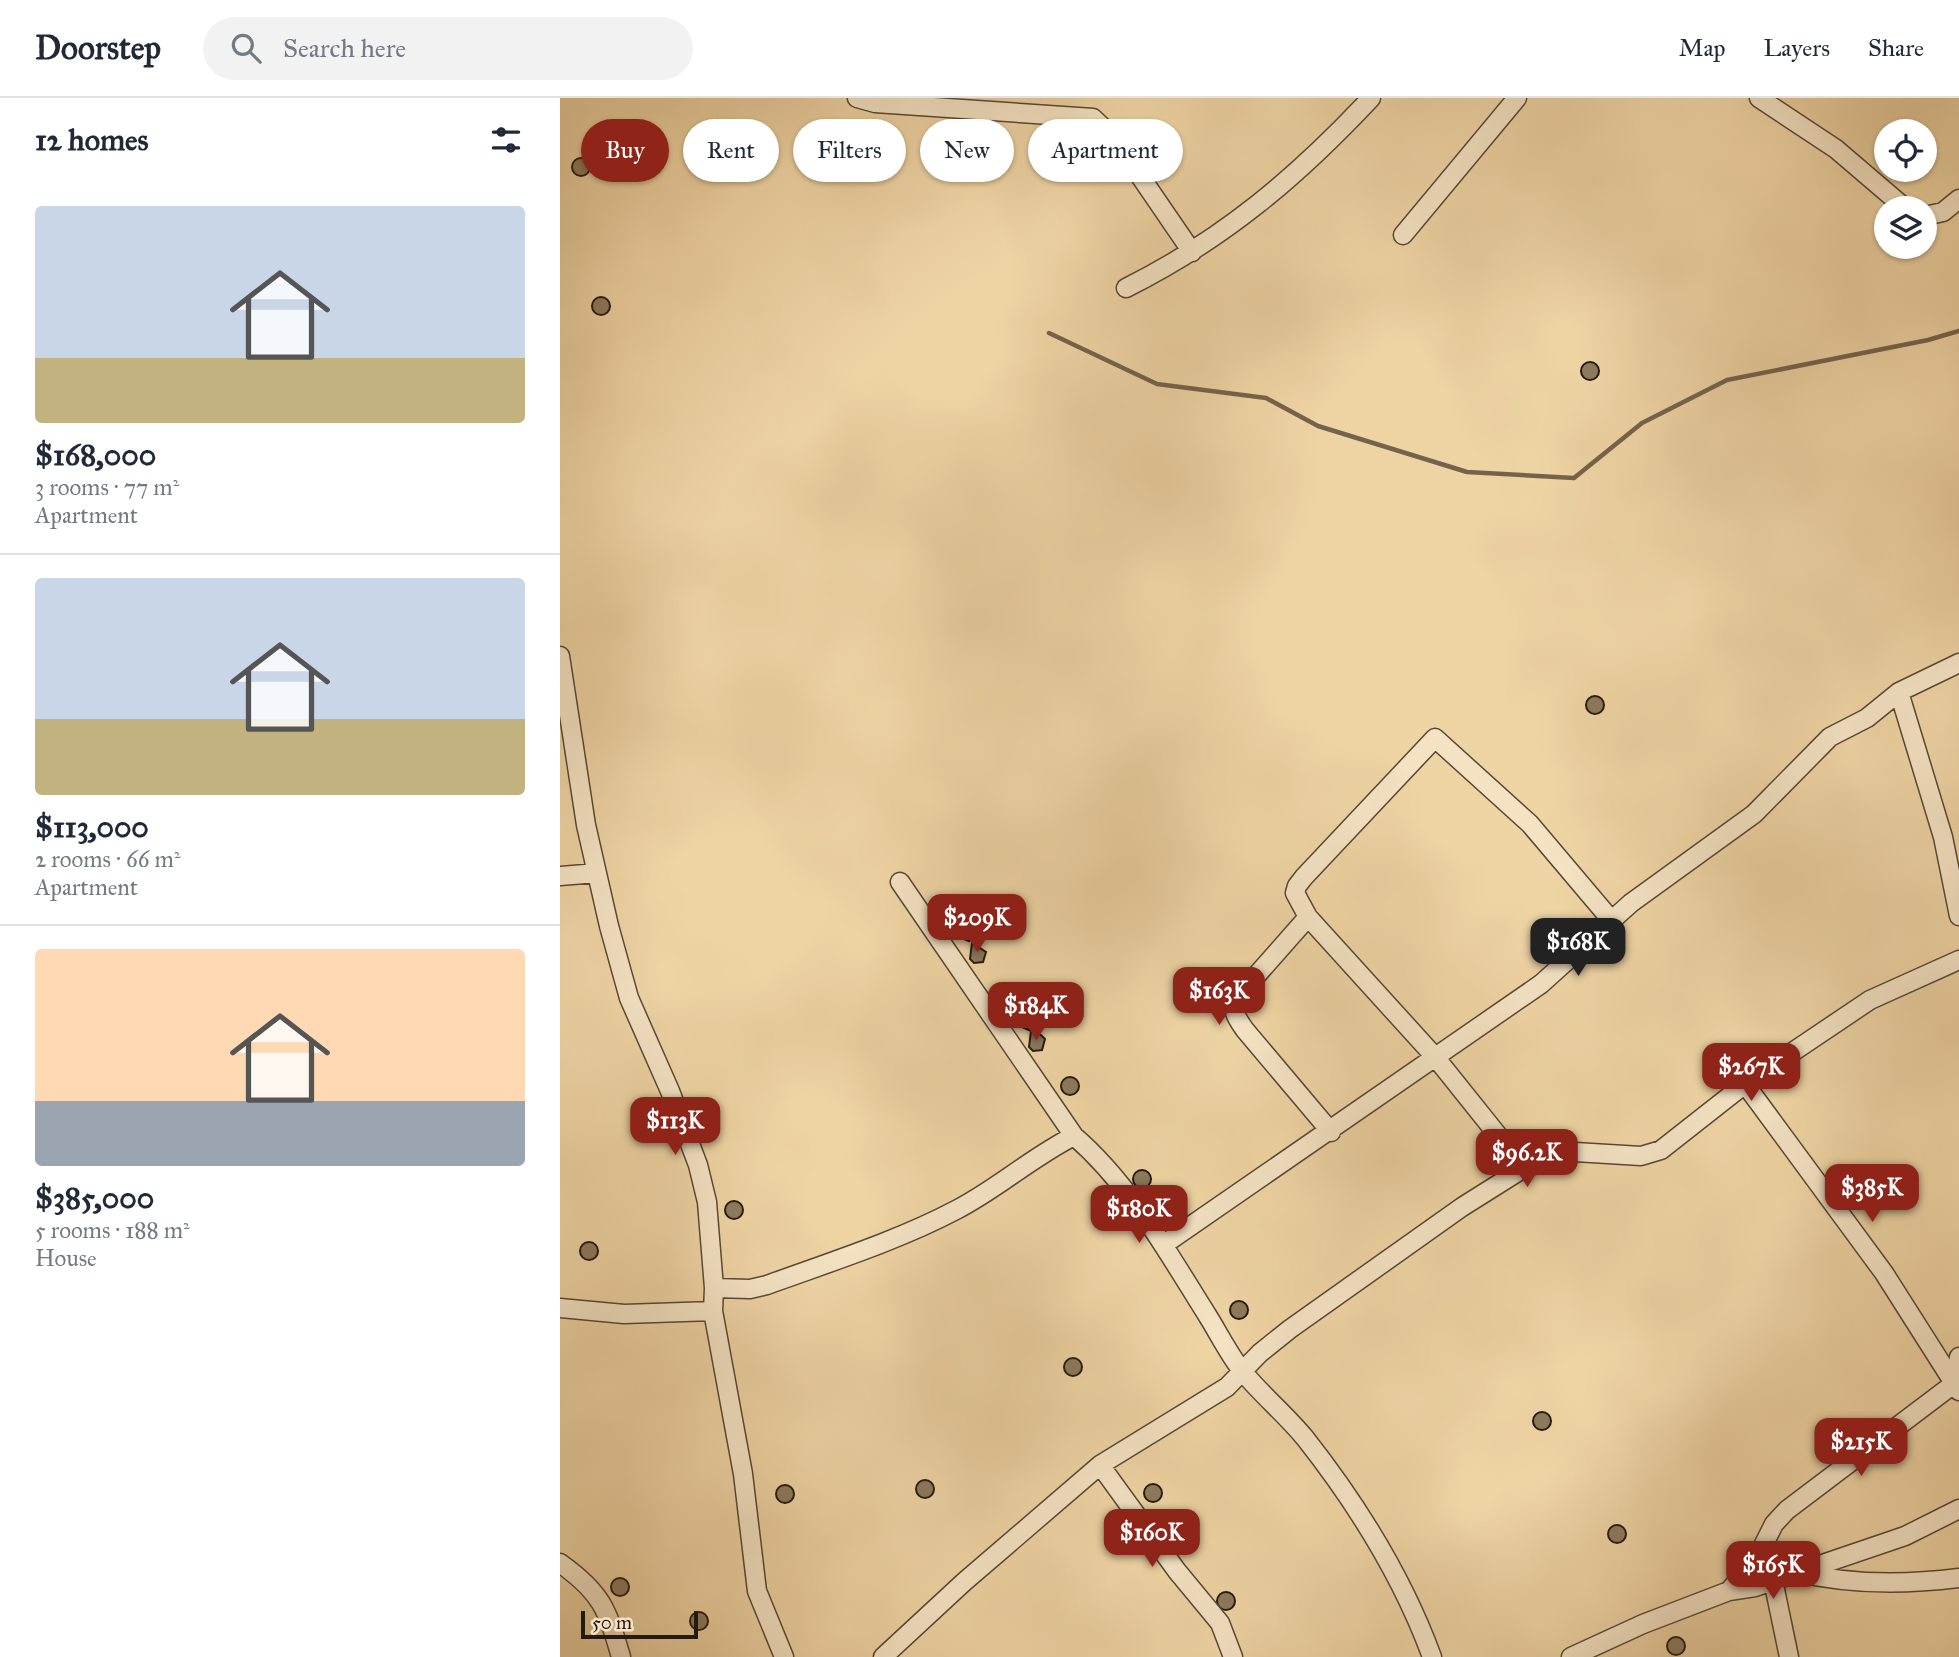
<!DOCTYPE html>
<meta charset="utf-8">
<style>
body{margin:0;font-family:"IM FELL Great Primer",serif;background:#f2f2f3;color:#1f2937;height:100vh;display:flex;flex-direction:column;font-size:26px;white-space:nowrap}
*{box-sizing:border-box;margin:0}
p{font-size:23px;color:#747a83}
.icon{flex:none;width:38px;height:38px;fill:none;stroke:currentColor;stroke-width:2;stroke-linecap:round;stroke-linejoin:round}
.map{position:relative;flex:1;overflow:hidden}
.drawer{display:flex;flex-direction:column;background:#fff;width:560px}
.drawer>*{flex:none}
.top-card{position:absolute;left:21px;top:21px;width:665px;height:63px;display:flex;gap:14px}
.tools{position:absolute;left:1314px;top:21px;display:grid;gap:14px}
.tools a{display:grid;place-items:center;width:63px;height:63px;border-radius:50%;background:#fff;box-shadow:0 2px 5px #0004;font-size:35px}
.scale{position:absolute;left:21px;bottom:18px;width:117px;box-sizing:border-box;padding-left:7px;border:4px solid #241a12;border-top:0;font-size:19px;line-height:24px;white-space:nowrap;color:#241a12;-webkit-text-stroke:5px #f4e2c3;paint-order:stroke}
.price{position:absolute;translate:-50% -60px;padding:0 16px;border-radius:14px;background:#8f2418;color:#fff;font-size:23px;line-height:46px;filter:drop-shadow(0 2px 4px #0008)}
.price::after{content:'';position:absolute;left:50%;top:42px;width:21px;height:16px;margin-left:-10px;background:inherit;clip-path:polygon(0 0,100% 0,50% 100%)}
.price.current{background:#222;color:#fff}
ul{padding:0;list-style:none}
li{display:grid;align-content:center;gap:14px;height:371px;padding:0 35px}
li+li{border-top:2px solid #e0e1e3}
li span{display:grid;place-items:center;height:217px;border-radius:7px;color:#555}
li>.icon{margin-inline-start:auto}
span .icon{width:126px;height:126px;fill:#fffc;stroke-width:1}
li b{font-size:30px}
h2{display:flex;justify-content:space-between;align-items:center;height:84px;padding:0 35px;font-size:30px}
.chip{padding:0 24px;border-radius:32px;background:#fff;box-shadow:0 2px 5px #0004;font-size:24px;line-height:63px}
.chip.current{background:#8f2418;color:#fff}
header{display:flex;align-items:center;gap:42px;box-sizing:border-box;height:98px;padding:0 35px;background:#fff;border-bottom:2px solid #e0e1e3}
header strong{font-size:33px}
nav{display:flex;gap:38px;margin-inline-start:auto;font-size:24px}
.search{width:490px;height:63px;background:#f2f2f3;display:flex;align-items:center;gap:18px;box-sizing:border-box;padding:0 24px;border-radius:38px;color:#747a83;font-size:26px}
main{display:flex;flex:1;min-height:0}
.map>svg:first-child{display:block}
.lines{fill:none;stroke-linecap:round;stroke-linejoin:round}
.stream{stroke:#74634c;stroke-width:4.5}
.building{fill:#8d7a5d;stroke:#241a12;stroke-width:2}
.minor-casing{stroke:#564836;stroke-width:21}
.minor{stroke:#f4e2c3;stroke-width:18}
</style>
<header>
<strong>Doorstep</strong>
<div class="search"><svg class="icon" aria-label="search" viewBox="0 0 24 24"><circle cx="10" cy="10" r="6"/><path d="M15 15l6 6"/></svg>Search here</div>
<nav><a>Map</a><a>Layers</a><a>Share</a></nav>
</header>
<main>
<section class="drawer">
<h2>12 homes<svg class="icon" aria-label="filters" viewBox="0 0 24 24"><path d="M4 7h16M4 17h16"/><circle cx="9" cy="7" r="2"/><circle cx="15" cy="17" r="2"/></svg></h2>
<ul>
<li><span style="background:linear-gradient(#c9d6e8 70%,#c2b280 0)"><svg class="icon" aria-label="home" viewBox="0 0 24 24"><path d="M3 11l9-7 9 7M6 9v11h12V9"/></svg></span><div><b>$168,000</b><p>3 rooms · 77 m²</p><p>Apartment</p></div></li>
<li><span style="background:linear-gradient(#c9d6e8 65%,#c2b280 0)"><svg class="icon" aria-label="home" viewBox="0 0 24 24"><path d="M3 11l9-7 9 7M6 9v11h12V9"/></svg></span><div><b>$113,000</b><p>2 rooms · 66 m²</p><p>Apartment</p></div></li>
<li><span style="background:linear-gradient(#ffd9b3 70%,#9aa5b1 0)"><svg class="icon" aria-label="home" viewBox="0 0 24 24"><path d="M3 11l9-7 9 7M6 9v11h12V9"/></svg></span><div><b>$385,000</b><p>5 rooms · 188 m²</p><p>House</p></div></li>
</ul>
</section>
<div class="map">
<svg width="1399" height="1559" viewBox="0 0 1399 1559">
<rect width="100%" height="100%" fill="#eed3a3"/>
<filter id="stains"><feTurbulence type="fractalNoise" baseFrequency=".00286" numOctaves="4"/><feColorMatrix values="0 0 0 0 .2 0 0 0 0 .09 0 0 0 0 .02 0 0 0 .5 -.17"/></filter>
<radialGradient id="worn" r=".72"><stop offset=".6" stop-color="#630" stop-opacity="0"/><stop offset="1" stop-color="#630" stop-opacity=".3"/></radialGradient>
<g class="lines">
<path class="stream" d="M489,235L597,286L706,300L758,328L907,374L1014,380L1082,325L1167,282L1368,242L1399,233"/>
</g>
<path class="building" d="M595 49a9 9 0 1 1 18 0a9 9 0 1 1-18 0Z
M12 69a9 9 0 1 1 18 0a9 9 0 1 1-18 0Z
M32 208a9 9 0 1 1 18 0a9 9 0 1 1-18 0Z
M1021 273a9 9 0 1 1 18 0a9 9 0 1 1-18 0Z
M1026 607a9 9 0 1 1 18 0a9 9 0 1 1-18 0Z
M400,823L410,829L409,843L394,837V828Z
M412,845L426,854L423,864L414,865L410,861Z
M636 880a9 9 0 1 1 18 0a9 9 0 1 1-18 0Z
M465,913L472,918L471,933L455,926L457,915Z
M471,933L481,937L485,941L482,952L473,953L469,949Z
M501 988a9 9 0 1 1 18 0a9 9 0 1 1-18 0Z
M573 1081a9 9 0 1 1 18 0a9 9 0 1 1-18 0Z
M165 1112a9 9 0 1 1 18 0a9 9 0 1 1-18 0Z
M20 1153a9 9 0 1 1 18 0a9 9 0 1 1-18 0Z
M670 1212a9 9 0 1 1 18 0a9 9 0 1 1-18 0Z
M504 1269a9 9 0 1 1 18 0a9 9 0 1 1-18 0Z
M973 1323a9 9 0 1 1 18 0a9 9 0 1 1-18 0Z
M356 1391a9 9 0 1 1 18 0a9 9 0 1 1-18 0Z
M584 1395a9 9 0 1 1 18 0a9 9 0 1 1-18 0Z
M216 1396a9 9 0 1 1 18 0a9 9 0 1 1-18 0Z
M1048 1436a9 9 0 1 1 18 0a9 9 0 1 1-18 0Z
M614 1444a9 9 0 1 1 18 0a9 9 0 1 1-18 0Z
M51 1489a9 9 0 1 1 18 0a9 9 0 1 1-18 0Z
M657 1503a9 9 0 1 1 18 0a9 9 0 1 1-18 0Z
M130 1523a9 9 0 1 1 18 0a9 9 0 1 1-18 0Z
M1107 1548a9 9 0 1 1 18 0a9 9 0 1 1-18 0Z"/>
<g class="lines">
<g class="minor-casing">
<path id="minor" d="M297,0L315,5L533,20L554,40L632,154
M1199,0L1276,51L1345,110
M1365,118L1383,114L1399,101
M843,137L957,0
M566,190C664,141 737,79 811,0
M0,558L26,727L49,828L69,900L110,993L138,1067L147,1104L154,1190L153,1213L183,1376L197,1493L224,1559
M1339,594L1383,739L1399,818
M0,778L37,775
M340,784L514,1038
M748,819L680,896C669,911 676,919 685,932L771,1034
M1185,986L1324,1175L1399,1293
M964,1070L1015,1054L1081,1058L1101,1052L1185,986L1310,902L1399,862
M603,1147L981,886L1071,805L1194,716L1270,639L1307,620L1339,594L1399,565
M154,1190L190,1191L207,1187C270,1164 337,1143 396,1112C437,1091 472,1059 514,1038C571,1087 609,1157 649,1220C660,1238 670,1258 683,1274C702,1297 726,1317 745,1340C797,1406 843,1480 872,1559
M0,1210L64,1216L153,1213
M540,1367L617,1473L660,1525L673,1559
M0,1465C42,1495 47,1511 61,1559
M1236,1474C1290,1487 1344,1487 1399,1480
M1213,1482L1229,1559
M1169,1493L1196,1462L1214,1426L1227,1412L1395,1285L1399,1259
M323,1559L404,1484L540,1367L667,1289L700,1255L730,1231L902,1109L964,1070L876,960L748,819L735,795L737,788L744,779L875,640L970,726L1052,823
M1011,1559L1083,1526L1169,1493L1195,1489L1345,1438L1399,1411"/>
</g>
<use href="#minor" class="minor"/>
</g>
<rect width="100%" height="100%" filter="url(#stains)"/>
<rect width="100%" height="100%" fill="url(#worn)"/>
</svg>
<div class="tools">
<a><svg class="icon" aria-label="locate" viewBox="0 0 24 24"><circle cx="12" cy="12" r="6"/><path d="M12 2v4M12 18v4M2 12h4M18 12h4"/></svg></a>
<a><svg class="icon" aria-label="layers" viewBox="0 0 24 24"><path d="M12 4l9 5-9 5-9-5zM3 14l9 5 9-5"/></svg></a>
</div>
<div class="scale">50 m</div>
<b class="price" style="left:417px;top:856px">$209K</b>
<b class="price current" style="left:1018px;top:880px">$168K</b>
<b class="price" style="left:659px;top:929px">$163K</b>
<b class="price" style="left:476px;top:944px">$184K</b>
<b class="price" style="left:1191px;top:1005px">$267K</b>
<b class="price" style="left:115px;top:1059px">$113K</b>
<b class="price" style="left:967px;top:1091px">$96.2K</b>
<b class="price" style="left:1312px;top:1126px">$385K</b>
<b class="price" style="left:579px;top:1147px">$180K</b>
<b class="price" style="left:1301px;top:1380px">$215K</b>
<b class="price" style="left:592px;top:1471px">$160K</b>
<b class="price" style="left:1213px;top:1503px">$165K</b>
<div class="top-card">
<a class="chip current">Buy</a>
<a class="chip">Rent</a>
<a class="chip">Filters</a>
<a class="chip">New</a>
<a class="chip">Apartment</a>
</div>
</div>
</main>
